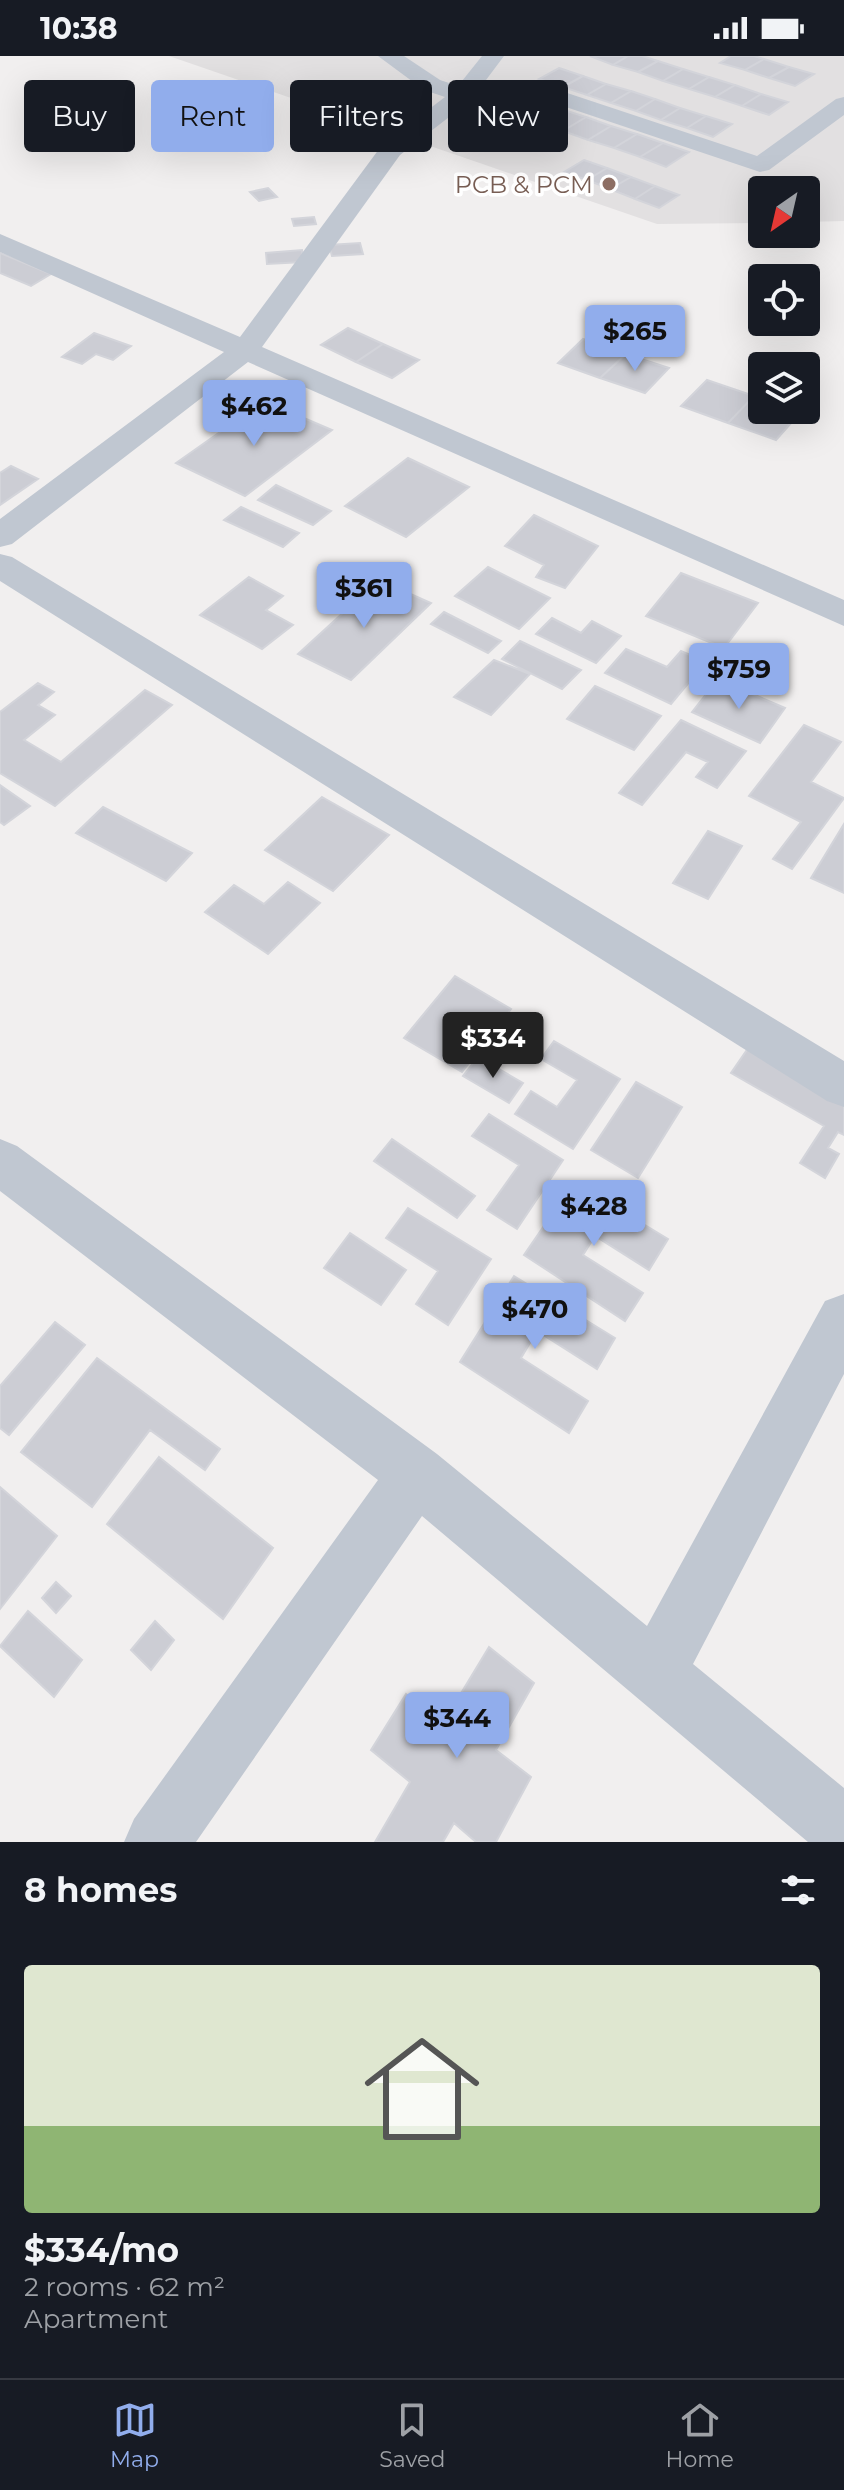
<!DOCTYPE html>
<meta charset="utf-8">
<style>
body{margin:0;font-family:Montserrat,sans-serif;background:#20242c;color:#f1f3f6;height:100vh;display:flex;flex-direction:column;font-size:30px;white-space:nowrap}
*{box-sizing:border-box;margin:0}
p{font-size:26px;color:#9ea1a6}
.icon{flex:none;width:44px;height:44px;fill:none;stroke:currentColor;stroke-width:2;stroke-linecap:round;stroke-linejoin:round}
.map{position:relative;height:1786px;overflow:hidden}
.details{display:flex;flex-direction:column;background:#171b24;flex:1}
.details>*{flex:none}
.guide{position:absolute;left:24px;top:24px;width:796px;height:72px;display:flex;gap:16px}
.needle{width:52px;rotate:214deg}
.tools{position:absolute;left:748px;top:120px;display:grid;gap:16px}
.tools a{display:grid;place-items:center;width:72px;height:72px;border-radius:8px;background:#171b24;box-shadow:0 8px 32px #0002;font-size:40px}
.price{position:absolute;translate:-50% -68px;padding:0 18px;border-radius:8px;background:#91adec;color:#111;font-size:26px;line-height:52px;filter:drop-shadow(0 2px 4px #0008)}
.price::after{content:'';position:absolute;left:50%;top:48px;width:24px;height:18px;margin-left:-12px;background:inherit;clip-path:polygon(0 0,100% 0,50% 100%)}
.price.on{background:#222;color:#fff}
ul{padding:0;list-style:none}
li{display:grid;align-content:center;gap:16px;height:424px;padding:0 24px}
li+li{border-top:2px solid #363941}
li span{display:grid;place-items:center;height:248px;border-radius:8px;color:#555}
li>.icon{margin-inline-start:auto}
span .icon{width:144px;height:144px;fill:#fffc;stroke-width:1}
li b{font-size:34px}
h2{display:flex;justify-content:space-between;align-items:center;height:96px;padding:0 24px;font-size:34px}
.chip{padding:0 28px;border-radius:8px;background:#171b24;box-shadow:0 8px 32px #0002;font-size:28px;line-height:72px}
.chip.on{background:#91adec;color:#111}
.status{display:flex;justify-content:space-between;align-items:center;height:56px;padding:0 40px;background:#171b24;direction:ltr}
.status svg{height:22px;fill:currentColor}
.tabs{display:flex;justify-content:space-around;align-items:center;height:112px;border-top:2px solid #363941;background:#171b24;font-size:22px;color:#9ea1a6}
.tabs a{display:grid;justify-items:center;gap:4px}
.tabs .on{color:#91adec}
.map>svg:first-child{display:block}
.education{fill:#e2e0e1}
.building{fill:#cccdd4;stroke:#d3d4da;stroke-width:2}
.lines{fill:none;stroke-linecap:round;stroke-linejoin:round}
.minor{fill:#c0c7d1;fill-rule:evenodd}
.education-dot{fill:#8d6e63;stroke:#fff;stroke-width:3}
.labels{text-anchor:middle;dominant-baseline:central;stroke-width:7;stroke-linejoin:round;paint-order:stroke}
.far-education-label{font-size:24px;fill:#785e54;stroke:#fff;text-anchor:end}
</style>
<div class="status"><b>10:38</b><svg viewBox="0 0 49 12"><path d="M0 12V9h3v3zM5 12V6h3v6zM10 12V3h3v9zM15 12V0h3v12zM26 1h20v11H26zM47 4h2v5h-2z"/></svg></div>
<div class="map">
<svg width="844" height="1786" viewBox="0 0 844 1786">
<rect width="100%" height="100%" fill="#f1efef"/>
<path class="education" d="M169,0H844V165L806,166V134H762V167L657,168Z"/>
<path class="building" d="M590,0H628L613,9Z
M628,0H642L658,5L638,16L613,9Z
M731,0H754L764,3L745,14L720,7Z
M764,3L789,11L769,22L745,14Z
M658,5L683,13L663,25L638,16Z
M789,11L814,18L795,30L769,22Z
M559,12L583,20L563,31L539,23Z
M683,13L709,21L689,33L663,25Z
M583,20L606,28L587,39L563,31Z
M709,21L735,29L715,41L689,33Z
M606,28L631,35L611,47L587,39Z
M735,29L761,38L742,50L715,41Z
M631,35L655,43L636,55L611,47Z
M761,38L788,46L769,59L742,50Z
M655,43L680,52L661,64L636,55Z
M537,45L561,53L538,66L514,58Z
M680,52L706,60L687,72L661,64Z
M561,53L586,61L563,75L538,66Z
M706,60L732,68L713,81L687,72Z
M586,61L611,70L588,84L563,75Z
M611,70L637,78L614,92L588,84Z
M637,78L663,87L640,101L614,92Z
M663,87L689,96L666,111L640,101Z
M584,104L607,112L587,124L564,116Z
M607,112L631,121L610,133L587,124Z
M631,121L655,130L635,143L610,133Z
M655,130L679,139L659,152L635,143Z
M268,132L277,141L259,145L250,136Z
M314,161L316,168L294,170L292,163Z
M360,187L363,198L332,200L329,189Z
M302,194L303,206L267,208L266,197Z
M0,197L51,218L31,230L0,217Z
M348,272L383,288L356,306L321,289Z
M94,277L131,290L113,304L96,298L82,308L62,301Z
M583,283L626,298L600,322L558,307Z
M383,288L419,304L392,322L356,306Z
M626,298L669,312L645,337L600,322Z
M707,324L754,340L728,367L681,350Z
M754,340L762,343V354L801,356L776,384L728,367Z
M264,345L332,374L245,440L176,407Z
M408,402L469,431L406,481L345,450Z
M11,410L38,423L0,449V417Z
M276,429L331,455L313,469L258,444Z
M241,451L299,477L283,491L224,464Z
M534,459L598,490L565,532L536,521L544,509L505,490Z
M488,511L550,542L519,573L455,540Z
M681,517L758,547L724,592L646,560Z
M249,521L283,540L266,554L293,569L262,593L200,559Z
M379,524L431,547L351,624L298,598Z
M444,556L501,585L488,597L431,568Z
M552,562L581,577L592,565L621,580L596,607L536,578Z
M520,585L581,614L562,633L502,603Z
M626,593L667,611L681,595L706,606L671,648L605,617Z
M494,604L530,618L491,659L454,641Z
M718,623L785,652L760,687L692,656Z
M38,627L54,636L38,649L55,659L24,684L61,706L145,634L172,649L55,750L0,717V656Z
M595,630L661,660L634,694L567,663Z
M681,664L746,695L717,732L696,721L708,706L686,696L642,749L619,737Z
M804,669L841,686L811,726L844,742L792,813L773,803L801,766L749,740Z
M0,729L30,750L4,769L0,766Z
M322,741L389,779L333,835L265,794Z
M103,751L192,797L166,825L76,777Z
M844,768V837L811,822Z
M708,775L742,790L708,843L673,827Z
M288,826L320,847L268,898L205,856L234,829L264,848Z
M455,920L511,953L462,1016L404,982Z
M554,985L620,1023L573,1093L515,1058L531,1035L557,1051L577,1024L541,1003Z
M753,985L844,1037V1079L838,1076L828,1092L839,1098L825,1122L800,1107L824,1070L731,1017Z
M478,1001L523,1027L509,1047L463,1020Z
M636,1026L682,1051L638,1122L591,1094Z
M489,1058L563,1104L517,1173L487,1154L519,1109L472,1080Z
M392,1083L475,1140L457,1162L374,1105Z
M574,1126L668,1183L649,1214L595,1180L583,1199L643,1237L625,1265L524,1199Z
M408,1152L491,1203L448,1269L416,1248L438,1215L386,1182Z
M350,1177L406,1214L381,1249L324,1212Z
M514,1220L615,1282L597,1313L537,1275L521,1302L588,1345L569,1377L460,1306Z
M55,1266L85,1289L9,1379L0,1372V1330Z
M97,1302L220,1393L205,1414L150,1374L92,1451L21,1396Z
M159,1401L273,1492L223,1563L107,1468Z
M0,1431L57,1480L0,1553Z
M56,1526L71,1540L56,1557L42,1542Z
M28,1555L82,1604L54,1641L0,1590Z
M155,1565L174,1584L151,1614L131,1594Z
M489,1591L534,1627L496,1694L531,1721L496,1786H476L454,1767L443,1786H375L410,1726L371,1694L406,1638L443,1667Z"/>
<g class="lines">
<path class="minor" d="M378,0H404L440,24L458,30L482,0H504L477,36L492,42L528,24L757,100L836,43L844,41V59L769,114L760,116L530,39L494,57L466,48L400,99L262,291L844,544V570L248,306L12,488L0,491V463L224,296L0,196V178L240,281L382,89L445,41L424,34Z
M0,498L12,501L844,1005V1051L827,1045L0,525Z
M0,1083L17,1090L437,1398L647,1570L825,1245L844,1238V1318L693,1608L844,1732V1786H808L422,1460L196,1786H124L134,1763L378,1424L0,1135Z"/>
</g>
<circle class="education-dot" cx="609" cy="128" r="8"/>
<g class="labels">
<g class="far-education-label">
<text x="593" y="128">PCB &amp; PCM</text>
</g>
</g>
</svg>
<div class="tools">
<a><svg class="needle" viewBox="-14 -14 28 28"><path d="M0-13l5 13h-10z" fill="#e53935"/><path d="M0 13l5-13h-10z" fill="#9ea1a6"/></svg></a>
<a><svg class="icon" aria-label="locate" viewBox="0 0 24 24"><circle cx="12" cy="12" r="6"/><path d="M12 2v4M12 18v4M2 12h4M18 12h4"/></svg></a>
<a><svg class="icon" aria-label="layers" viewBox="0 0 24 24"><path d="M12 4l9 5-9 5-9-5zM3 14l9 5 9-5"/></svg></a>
</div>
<b class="price" style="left:635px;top:317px">$265</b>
<b class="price" style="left:254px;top:392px">$462</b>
<b class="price" style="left:364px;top:574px">$361</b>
<b class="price" style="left:739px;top:655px">$759</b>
<b class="price on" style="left:493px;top:1024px">$334</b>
<b class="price" style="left:594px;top:1192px">$428</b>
<b class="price" style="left:535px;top:1295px">$470</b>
<b class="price" style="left:457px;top:1704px">$344</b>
<div class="guide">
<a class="chip">Buy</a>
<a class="chip on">Rent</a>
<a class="chip">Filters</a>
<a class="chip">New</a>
</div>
</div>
<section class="details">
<h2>8 homes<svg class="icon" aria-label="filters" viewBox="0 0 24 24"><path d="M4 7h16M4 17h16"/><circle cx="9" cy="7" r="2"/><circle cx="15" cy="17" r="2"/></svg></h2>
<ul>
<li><span style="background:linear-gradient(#dfe7d0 65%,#8fb573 0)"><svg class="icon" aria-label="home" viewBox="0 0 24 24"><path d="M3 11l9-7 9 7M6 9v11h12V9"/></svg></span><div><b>$334/mo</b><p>2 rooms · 62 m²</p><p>Apartment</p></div></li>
</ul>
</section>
<nav class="tabs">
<a class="on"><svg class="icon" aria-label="map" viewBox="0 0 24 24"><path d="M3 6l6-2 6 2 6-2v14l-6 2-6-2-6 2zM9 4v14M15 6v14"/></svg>Map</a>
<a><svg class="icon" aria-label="saved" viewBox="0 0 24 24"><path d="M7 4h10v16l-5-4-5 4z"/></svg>Saved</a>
<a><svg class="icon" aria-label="home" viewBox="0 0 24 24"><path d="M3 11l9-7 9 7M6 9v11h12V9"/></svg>Home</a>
</nav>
